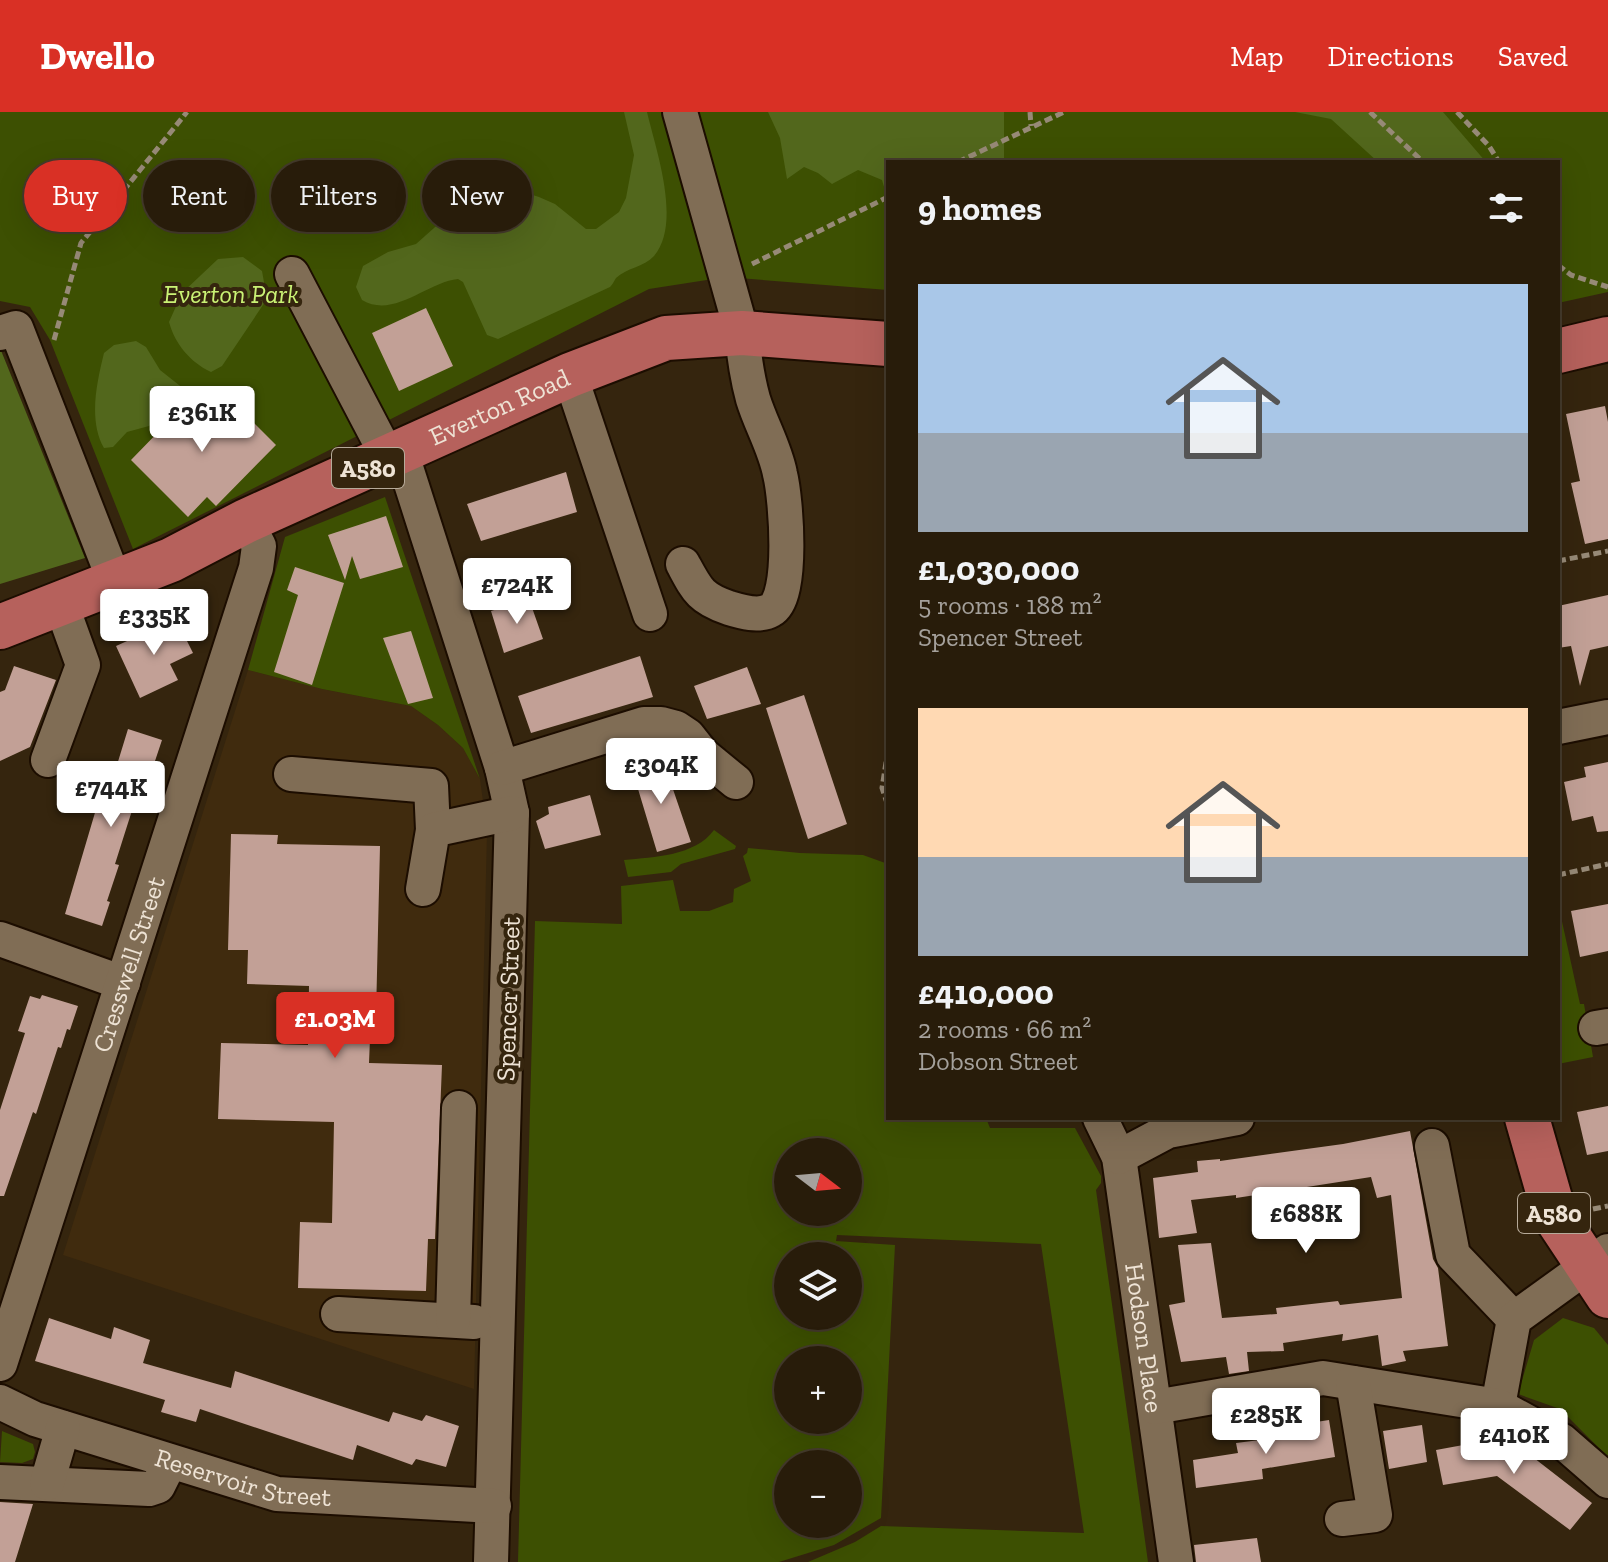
<!DOCTYPE html>
<meta charset="utf-8">
<style>
body{margin:0;font-family:"Zilla Slab",serif;background:#302513;color:#f1f3f6;height:100vh;display:flex;flex-direction:column;font-size:30px;white-space:nowrap}
*{box-sizing:border-box;margin:0}
p{font-size:26px;color:#a5a19c}
.icon{flex:none;width:44px;height:44px;fill:none;stroke:currentColor;stroke-width:2;stroke-linecap:round;stroke-linejoin:round}
.map{position:relative;flex:1;overflow:hidden}
.side{position:absolute;left:886px;top:48px;width:674px;height:960px;display:flex;flex-direction:column;background:#281c0a;border-radius:0px;box-shadow:0 8px 32px #0002,0 0 0 2px #443a2b}
.side>*{flex:none}
.top-card{position:absolute;left:24px;top:48px;width:742px;height:72px;display:flex;gap:16px}
.needle{width:52px;rotate:106deg}
.controls{position:absolute;left:774px;top:1026px;display:grid;gap:16px}
.controls a{display:grid;place-items:center;width:88px;height:88px;border-radius:50%;background:#281c0a;box-shadow:0 8px 32px #0002,0 0 0 2px #443a2b;font-size:40px}
.price{position:absolute;translate:-50% -68px;padding:0 18px;border-radius:8px;background:#fff;color:#222;font-size:26px;line-height:52px;filter:drop-shadow(0 2px 4px #0008)}
.price::after{content:'';position:absolute;left:50%;top:48px;width:24px;height:18px;margin-left:-12px;background:inherit;clip-path:polygon(0 0,100% 0,50% 100%)}
.price.on{background:#d93025;color:#fff}
ul{padding:0;list-style:none}
li{display:grid;align-content:center;gap:16px;height:424px;padding:0 32px}
li span{display:grid;place-items:center;height:248px;border-radius:0px;color:#555}
li>.icon{margin-inline-start:auto}
span .icon{width:144px;height:144px;fill:#fffc;stroke-width:1}
li b{font-size:34px}
h2{display:flex;justify-content:space-between;align-items:center;height:96px;padding:0 32px;font-size:34px}
.pill{padding:0 28px;border-radius:36px;background:#281c0a;box-shadow:0 8px 32px #0002,0 0 0 2px #443a2b;font-size:28px;line-height:72px}
.pill.on{background:#d93025;color:#fff}
header{display:flex;align-items:center;gap:48px;box-sizing:border-box;height:112px;padding:0 40px;background:#d93025;color:#fff}
header strong{font-size:38px}
nav{display:flex;gap:44px;margin-inline-start:auto;font-size:28px}
.map>svg:first-child{display:block}
.built{fill:#402b0e}
.green{fill:#3d5002;fill-rule:evenodd}
.forest{fill:#52671c}
.building{fill:#c2a096}
.lines{fill:none;stroke-linecap:round;stroke-linejoin:round}
.minor-casing{stroke:#1c0d00;stroke-width:38}
.major-casing{stroke:#1c0d00;stroke-width:48}
.path{stroke:#978a77;stroke-width:5;stroke-dasharray:8 4;stroke-linecap:butt}
.minor{stroke:#806d55;stroke-width:34}
.major{stroke:#b6615c;stroke-width:44}
.labels{text-anchor:middle;dominant-baseline:central;stroke-width:8;stroke-linejoin:round;paint-order:stroke}
.shield{fill:#35250e;stroke:#b6aa99;stroke-width:2}
.shield-label{font-size:24px;font-weight:bold;fill:#eee3d5}
.park-label{font-size:26px;font-style:italic;fill:#caf275;stroke:#35250e}
.street-label{font-size:26px;fill:#eee3d5;stroke:#35250e}
</style>
<header>
<strong>Dwello</strong>
<nav><a>Map</a><a>Directions</a><a>Saved</a></nav>
</header>
<div class="map">
<svg width="1608" height="1450" viewBox="0 0 1608 1450">
<rect width="100%" height="100%" fill="#35250e"/>
<path class="built" d="M248,558L322,577L411,594L438,613L463,636L480,667L487,719L474,1277L63,1143Z"/>
<path class="green" d="M0,0H1608V180L1558,191V50H888V178L726,165L649,177L133,437L50,228L30,195L0,189Z
M385,385L480,667L463,636L438,613L411,594L322,577L248,558L285,425Z
M714,718L736,734L735,737L681,752L671,760L628,765L624,748C654,745 695,744 714,718Z
M748,736L800,741L863,743L888,752V1006H986L990,1016H1075L1101,1064V1071L1096,1078L1148,1450H808L855,1430L881,1414L1084,1421L1041,1132L837,1123L836,1129L895,1133L881,1406L834,1433L779,1450H518L535,809L622,812L621,774L673,768L680,799H709L733,790L734,777L751,769L743,744L747,741ZM788,1040H848V1100H788ZM788,1144H848V1204H788ZM788,1248H848V1308H788ZM788,1352H848V1412H788Z
M1558,791L1580,892H1584L1593,945L1558,952Z
M1563,1206L1594,1216L1608,1233V1345L1560,1297L1518,1282L1534,1228Z
M2,1319L33,1332L35,1340L33,1347L22,1351L0,1350Z"/>
<path class="forest" d="M624,0H647C656,38 682,111 654,144C644,155 626,156 616,166C614,169 613,172 610,175L498,227L487,223L463,170L458,167C427,170 394,207 362,188L356,175L363,154L388,140L416,132L461,92L477,83L498,77H514L539,85L555,92L586,117H596L619,100L626,86L634,43Z
M768,0H1004V50H888V105L887,85L882,68L858,58L832,72L818,61L804,55L787,67L780,26Z
M1295,0H1443L1486,50H1378L1331,7Z
M243,145L262,159L267,187L222,254L211,260C190,250 175,232 169,210L182,181L218,147Z
M136,229L146,235L160,258L184,277L182,284L149,314L127,320L113,335L104,336C88,308 97,270 104,241L114,233Z
M0,236L85,446L0,472Z"/>
<path class="building" d="M426,196L453,254L399,279L372,221Z
M200,277L234,311L244,301L276,333L216,394L207,385L188,405L131,348Z
M1605,294L1608,310V427L1585,432L1571,371L1580,369L1566,302Z
M566,360L577,400L481,429L467,392Z
M386,404L403,455L360,467L352,444L345,468L328,423Z
M295,455L344,471L312,573L274,560L298,483L287,478Z
M1608,483V534L1590,538L1580,574L1571,534L1558,536V494Z
M529,487L543,527L504,541L491,499Z
M176,507L193,541L170,552L178,568L140,586L116,534Z
M411,519L433,586L408,592L383,526Z
M640,544L653,585L531,621L518,584Z
M14,554L56,568L30,635L0,649V580L5,578Z
M747,555L761,592L707,607L694,574Z
M804,583L847,712L808,727L766,596Z
M128,617L162,628L148,670L142,668L128,711L115,752L119,753L107,789L110,790L102,814L65,802L102,677L109,679Z
M663,648L691,730L657,740L632,657Z
M1608,650V719L1597,720L1593,704L1572,709L1564,670L1586,665L1584,655Z
M590,683L601,723L545,737L536,709L549,702L548,695Z
M231,722L278,723L277,732L380,734L376,903H371L369,951L442,953L435,1127H428L426,1179L298,1176L300,1110L332,1111L334,1010L218,1007L221,931L308,933L309,874L247,872L248,838H228Z
M1608,792V839L1580,845L1571,799Z
M42,883L78,894L70,918L67,917L61,936L58,935L36,1002L33,1000L4,1084H0V998L25,921L18,919L30,884L40,887Z
M1608,994V1039L1587,1043L1577,1000Z
M1410,1019L1433,1147L1438,1156L1448,1234L1403,1239L1406,1249L1382,1254L1378,1223L1342,1229L1343,1222L1283,1231L1284,1239L1247,1240L1249,1259L1229,1262L1226,1245L1181,1250L1169,1193L1185,1190L1178,1133L1211,1131L1222,1206L1277,1202L1276,1196L1338,1189L1340,1193L1402,1186L1391,1083L1377,1086L1371,1065L1236,1086V1083L1191,1088L1197,1121L1159,1126L1153,1066L1198,1060L1197,1049L1220,1047V1049L1343,1032Z
M49,1206L111,1227L114,1215L150,1228L143,1251L231,1276L235,1259L389,1310L393,1300L422,1309L426,1303L459,1314L446,1355L416,1347L412,1353L357,1333L353,1348L200,1297L196,1310L161,1300L165,1288L35,1249Z
M1329,1308L1335,1345L1262,1357L1263,1367L1196,1376L1193,1348L1238,1341L1236,1331L1292,1324L1290,1314Z
M1422,1313L1427,1350L1389,1357L1383,1319Z
M1507,1325L1592,1391L1570,1418L1497,1364L1443,1373L1436,1338Z
M0,1390L33,1392L15,1450H0Z
M1257,1426L1261,1450H1196L1194,1433Z"/>
<g class="lines">
<g class="minor-casing">
<g id="minor">
<path d="M680,0L742,221C744,244 747,265 753,287C761,313 775,336 780,362C786,386 794,486 771,498C759,505 742,500 729,496C700,486 697,478 683,452"/>
<path d="M292,162L389,347"/>
<path d="M0,221L16,216L115,470"/>
<path d="M570,263L650,502"/>
<path d="M401,340L502,656L512,701L491,1450"/>
<path d="M1558,615L1608,605"/>
<path d="M48,648L83,553L61,492"/>
<path d="M502,656L644,612H661L676,616L688,624L703,643L736,670"/>
<path d="M291,662L431,674L433,718"/>
<path d="M423,777L433,718L512,701"/>
<path d="M0,827L123,871"/>
<path d="M1596,916L1608,914"/>
<path id="s1" d="M1100,1006L1119,1045L1176,1450"/>
<path d="M1432,1034L1453,1143L1514,1207"/>
<path d="M1119,1045L1168,1019L1237,1006"/>
<path d="M338,1202L474,1210"/>
<path d="M453,1208L459,996"/>
<path id="s2" d="M0,1252L256,456L259,434L246,409"/>
<path id="s3" d="M0,1290L35,1307L277,1382L494,1394"/>
<path d="M1498,1294L1514,1207L1608,1139"/>
<path d="M1155,1295L1323,1266L1498,1294L1562,1329L1608,1369"/>
<path d="M0,1370L149,1377L158,1374L170,1350"/>
<path d="M47,1371L63,1316"/>
<path d="M1342,1407L1375,1403L1353,1271"/>
</g>
</g>
<g class="major-casing">
<g id="major">
<path d="M1558,239L1608,227"/>
<path id="s4" d="M0,515L171,448L246,409L570,263L666,226L742,221L888,232"/>
<path d="M1527,1006L1555,1104L1608,1184"/>
</g>
</g>
<path class="path" d="M1030,0L1031,14
M1370,0L1423,50
M1457,0L1489,34L1499,50
M958,50L1064,0
M752,152L888,85
M1558,153L1571,163L1608,175
M54,228L81,131L187,0
M1558,449L1608,439
M888,638L882,676L888,694
M1558,763L1608,752
M1593,1097L1608,1094"/>
<use href="#minor" class="minor"/>
<use href="#major" class="major"/>
</g>
<g class="labels">
<g class="shield">
<rect x="332" y="336" width="72" height="40" rx="6"/>
<rect x="1518" y="1081" width="72" height="40" rx="6"/>
</g>
<g class="shield-label">
<text x="368" y="356">A580</text>
<text x="1554" y="1101">A580</text>
</g>
<g class="park-label">
<text x="231" y="182">Everton Park</text>
</g>
<g class="street-label">
<text stroke="none"><textPath href="#s4" startOffset="546">Everton Road</textPath></text>
<text stroke="none"><textPath href="#s2" startOffset="420">Cresswell Street</textPath></text>
<text transform="translate(508 887) rotate(-88)">Spencer Street</text>
<text stroke="none"><textPath href="#s1" startOffset="226">Hodson Place</textPath></text>
<text stroke="none"><textPath href="#s3" startOffset="256">Reservoir Street</textPath></text>
</g>
</g>
</svg>
<div class="controls">
<a><svg class="needle" viewBox="-14 -14 28 28"><path d="M0-13l5 13h-10z" fill="#e53935"/><path d="M0 13l5-13h-10z" fill="#a5a19c"/></svg></a>
<a><svg class="icon" aria-label="layers" viewBox="0 0 24 24"><path d="M12 4l9 5-9 5-9-5zM3 14l9 5 9-5"/></svg></a>
<a>+</a>
<a>−</a>
</div>
<b class="price" style="left:202px;top:342px">£361K</b>
<b class="price" style="left:517px;top:514px">£724K</b>
<b class="price" style="left:154px;top:545px">£335K</b>
<b class="price" style="left:661px;top:694px">£304K</b>
<b class="price" style="left:111px;top:717px">£744K</b>
<b class="price on" style="left:335px;top:948px">£1.03M</b>
<b class="price" style="left:1306px;top:1143px">£688K</b>
<b class="price" style="left:1266px;top:1344px">£285K</b>
<b class="price" style="left:1514px;top:1364px">£410K</b>
<div class="top-card">
<a class="pill on">Buy</a>
<a class="pill">Rent</a>
<a class="pill">Filters</a>
<a class="pill">New</a>
</div>
<section class="side">
<h2>9 homes<svg class="icon" aria-label="filters" viewBox="0 0 24 24"><path d="M4 7h16M4 17h16"/><circle cx="9" cy="7" r="2"/><circle cx="15" cy="17" r="2"/></svg></h2>
<ul>
<li><span style="background:linear-gradient(#a9c7e8 60%,#9aa5b1 0)"><svg class="icon" aria-label="home" viewBox="0 0 24 24"><path d="M3 11l9-7 9 7M6 9v11h12V9"/></svg></span><div><b>£1,030,000</b><p>5 rooms · 188 m²</p><p>Spencer Street</p></div></li>
<li><span style="background:linear-gradient(#ffd9b3 60%,#9aa5b1 0)"><svg class="icon" aria-label="home" viewBox="0 0 24 24"><path d="M3 11l9-7 9 7M6 9v11h12V9"/></svg></span><div><b>£410,000</b><p>2 rooms · 66 m²</p><p>Dobson Street</p></div></li>
</ul>
</section>
</div>
